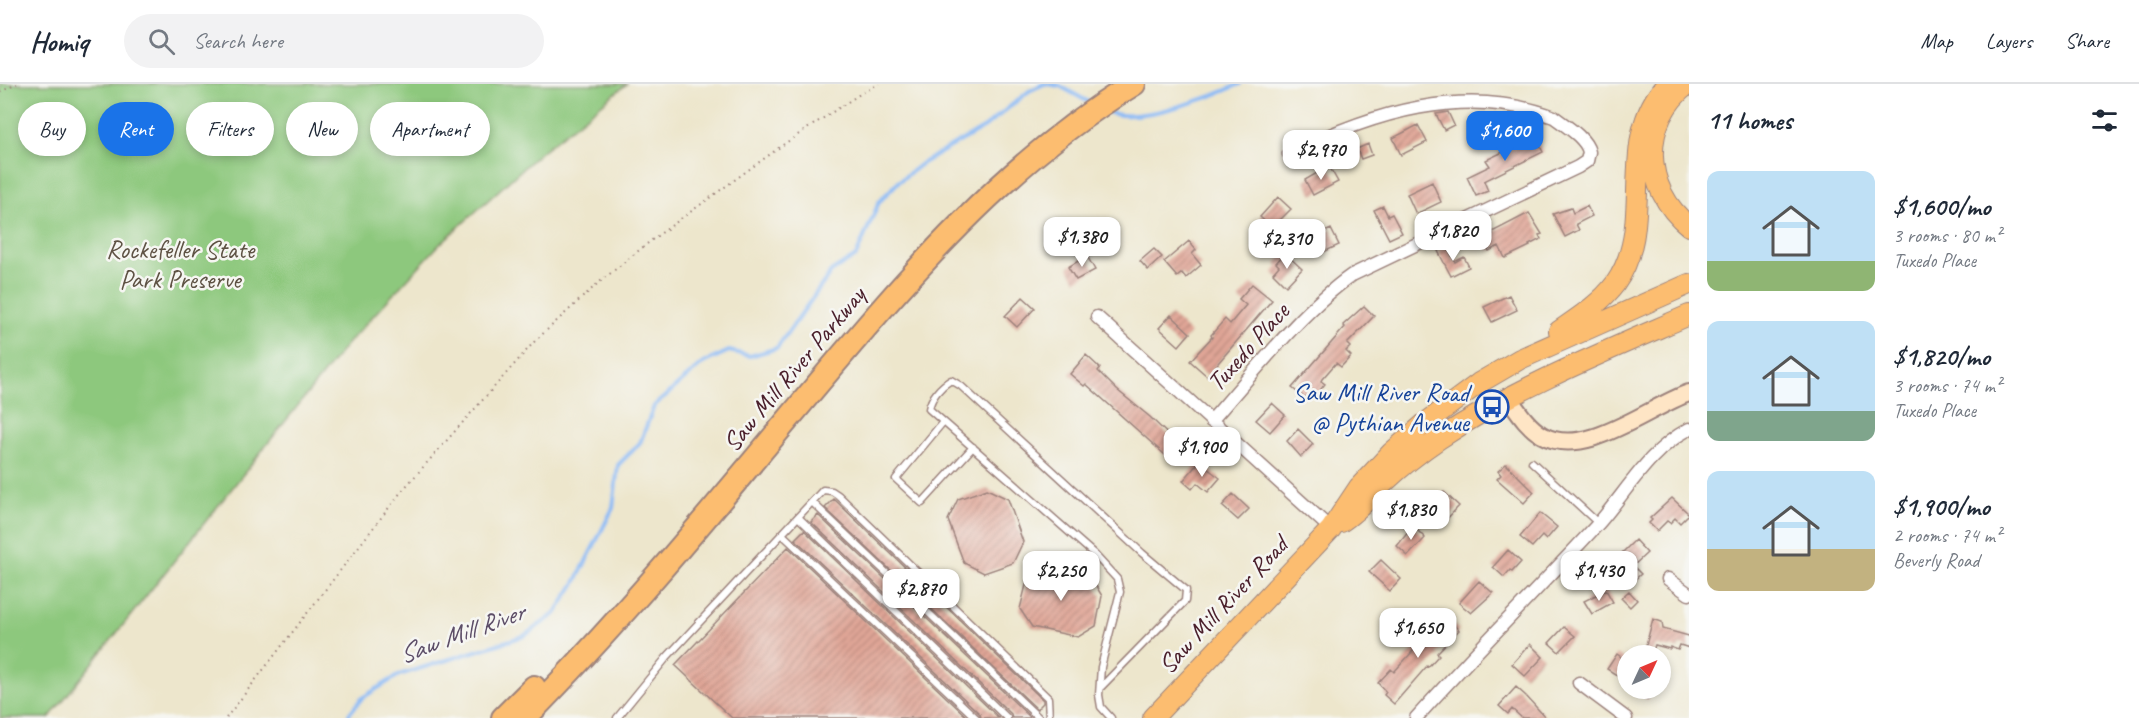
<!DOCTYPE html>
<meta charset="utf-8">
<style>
body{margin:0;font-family:Caveat,sans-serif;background:#f2f2f3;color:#1f2937;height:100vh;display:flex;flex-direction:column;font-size:22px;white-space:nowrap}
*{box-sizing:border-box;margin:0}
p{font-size:20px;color:#747a83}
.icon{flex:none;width:33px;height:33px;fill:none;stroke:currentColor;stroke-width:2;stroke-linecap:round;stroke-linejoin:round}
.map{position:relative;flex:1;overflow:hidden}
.sheet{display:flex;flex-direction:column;background:#fff;width:450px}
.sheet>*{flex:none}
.hud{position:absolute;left:18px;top:18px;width:570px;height:54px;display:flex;gap:12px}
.needle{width:39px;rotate:46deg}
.fabs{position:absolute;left:1617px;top:561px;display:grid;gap:12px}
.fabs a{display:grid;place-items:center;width:54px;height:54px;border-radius:50%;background:#fff;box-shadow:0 3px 9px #0003;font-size:30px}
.price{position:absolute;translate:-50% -51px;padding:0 14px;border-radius:12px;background:#fff;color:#222;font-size:20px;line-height:39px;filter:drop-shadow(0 2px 3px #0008)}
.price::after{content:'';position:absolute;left:50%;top:36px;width:18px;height:14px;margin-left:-9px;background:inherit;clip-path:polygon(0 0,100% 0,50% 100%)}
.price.selected{background:#1a73e8;color:#fff}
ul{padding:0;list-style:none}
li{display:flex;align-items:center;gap:18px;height:150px;padding:0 18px}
li span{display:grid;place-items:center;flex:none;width:168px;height:120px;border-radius:12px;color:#555}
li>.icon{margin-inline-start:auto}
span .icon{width:72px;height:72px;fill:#fffc;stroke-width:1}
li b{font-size:26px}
h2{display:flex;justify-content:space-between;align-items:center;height:72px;padding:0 18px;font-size:26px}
.tag{padding:0 21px;border-radius:27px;background:#fff;box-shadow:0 3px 9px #0003;font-size:21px;line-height:54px}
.tag.selected{background:#1a73e8;color:#fff}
header{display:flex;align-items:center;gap:36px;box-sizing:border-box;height:84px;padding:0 30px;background:#fff;border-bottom:2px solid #e0e1e3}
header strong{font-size:28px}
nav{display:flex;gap:33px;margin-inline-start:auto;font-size:21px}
.search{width:420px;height:54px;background:#f2f2f3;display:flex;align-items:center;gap:15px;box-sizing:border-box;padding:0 21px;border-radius:33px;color:#747a83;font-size:22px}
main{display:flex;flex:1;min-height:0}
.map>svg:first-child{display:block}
.park{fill:#8dc87d;stroke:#6c7454;stroke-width:1.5}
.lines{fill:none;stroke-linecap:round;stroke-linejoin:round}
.stream{stroke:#8abaf6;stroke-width:4}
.building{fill:url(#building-hatch)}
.lane-casing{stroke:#9c827c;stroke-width:9}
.street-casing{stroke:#9c827c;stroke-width:15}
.secondary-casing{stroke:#9c827c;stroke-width:20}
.primary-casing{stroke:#9c827c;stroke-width:22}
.highway-casing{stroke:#9c827c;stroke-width:26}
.path{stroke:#9c827c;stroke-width:2;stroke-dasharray:1.5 4.5;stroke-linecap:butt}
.lane{stroke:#fff;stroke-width:6}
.street{stroke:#fff;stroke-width:12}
.secondary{stroke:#fee5c5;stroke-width:16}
.primary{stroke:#fcbd6f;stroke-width:20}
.highway{stroke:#fcbd6f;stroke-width:22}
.labels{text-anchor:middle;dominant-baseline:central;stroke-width:5;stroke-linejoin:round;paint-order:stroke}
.park-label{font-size:26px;fill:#5e5244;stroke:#f6f6f2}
.street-label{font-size:26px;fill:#4a1f2b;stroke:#f6f6f2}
.transit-label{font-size:26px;fill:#164399;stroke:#f6f6f2;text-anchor:end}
.water-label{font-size:27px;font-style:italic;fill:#5d4e68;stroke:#f6f6f2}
</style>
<header>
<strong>Homiq</strong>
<div class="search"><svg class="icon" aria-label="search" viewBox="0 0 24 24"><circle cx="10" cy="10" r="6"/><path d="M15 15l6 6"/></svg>Search here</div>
<nav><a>Map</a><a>Layers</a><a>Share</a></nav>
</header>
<main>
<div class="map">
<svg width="1689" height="634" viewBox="0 0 1689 634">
<defs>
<pattern id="building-hatch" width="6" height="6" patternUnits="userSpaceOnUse" patternTransform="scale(1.5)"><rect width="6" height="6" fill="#e0a697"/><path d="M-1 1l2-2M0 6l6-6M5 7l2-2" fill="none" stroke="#b8877b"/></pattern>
</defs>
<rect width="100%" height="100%" fill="#f6f6f2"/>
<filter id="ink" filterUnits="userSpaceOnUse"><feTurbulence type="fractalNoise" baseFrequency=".0167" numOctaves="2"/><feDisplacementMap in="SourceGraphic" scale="12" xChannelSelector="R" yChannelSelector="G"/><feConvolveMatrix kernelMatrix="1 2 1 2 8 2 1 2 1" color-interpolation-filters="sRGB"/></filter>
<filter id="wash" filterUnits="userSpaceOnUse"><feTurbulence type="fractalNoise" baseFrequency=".008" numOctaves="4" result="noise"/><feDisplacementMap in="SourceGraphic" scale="24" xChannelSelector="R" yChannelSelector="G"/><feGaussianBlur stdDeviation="1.35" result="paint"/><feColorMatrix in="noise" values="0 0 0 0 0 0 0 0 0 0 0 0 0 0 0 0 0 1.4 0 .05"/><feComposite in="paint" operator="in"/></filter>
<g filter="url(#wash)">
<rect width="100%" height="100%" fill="#ede6cc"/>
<path class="park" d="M0,0H627L542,67L440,160L347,260L49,634H0Z"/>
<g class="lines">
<path class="stream" d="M1047,0L1060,2L1092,20
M1106,27C1134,42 1212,13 1240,0
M349,634V630L362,614L399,591L524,552L555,530L575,499L613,424L618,381L640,359L654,322L703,279L729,267L750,272L777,264L831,188L856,172L879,118L898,98L921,80L985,43L1029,7L1044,0"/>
</g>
<g id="blocks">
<path class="building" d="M1448,28L1454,41L1444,46L1436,30Z
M1418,41L1427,58L1401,71L1393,54Z
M1530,49L1533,56L1536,55L1543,68L1484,97L1488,107L1476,112L1467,93L1490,82L1486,76L1520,60L1517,55Z
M1368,60L1372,71L1361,75L1357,65Z
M1329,82L1338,98L1313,111L1305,96Z
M1432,98L1441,118L1416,130L1407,110Z
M1278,113L1291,125L1272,144L1260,133Z
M1383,122L1388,132L1392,130L1402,149L1389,155L1374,126Z
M1587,122L1592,132L1576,140L1579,146L1565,153L1553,130L1571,124L1573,129Z
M1529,129L1542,150L1539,151L1541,155L1529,161L1530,162L1505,174L1499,162L1489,167L1483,156L1493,150L1492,148Z
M1331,145L1339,161L1315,172L1307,156Z
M1189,157L1196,166L1192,170L1201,181L1186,194L1182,189L1177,193L1164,178Z
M1447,162L1455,178L1464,173L1469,183L1451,192L1438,167Z
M1154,165L1162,173L1148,186L1140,177Z
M1285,169L1302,185L1286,202L1273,189L1279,182L1276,179Z
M1087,172L1095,186L1076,196L1068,183Z
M1252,200L1272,216L1207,292L1190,277L1212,253L1211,251L1225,235L1230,240L1246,221L1239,215Z
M1509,211L1517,226L1492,238L1484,223Z
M1023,213L1035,224L1017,243L1005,232Z
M1364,222L1374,232L1347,260L1350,263L1346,267L1351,272L1341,283L1336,279L1322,295L1321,297L1325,300L1317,310L1313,306L1305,314L1292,304L1345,243L1343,241Z
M1171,231L1190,249L1179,262L1159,244Z
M1086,271L1100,284L1098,287L1117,306L1150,333L1185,367L1174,379L1086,300L1084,302L1070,290Z
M1272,319L1285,331L1270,348L1256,336Z
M1298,345L1313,360L1301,373L1287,357Z
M1199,378L1220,394L1208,408L1197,399L1192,405L1183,397Z
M1506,380L1534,408L1524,419L1497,395L1501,391L1498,387Z
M987,405L1008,415L1023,458L1013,479L984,489L964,479L948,436L958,415Z
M1444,408L1459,422L1443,439L1428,425Z
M1233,410L1249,425L1238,436L1222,422Z
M1672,414L1689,430L1680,439L1675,434L1670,439L1667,437L1657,447L1649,439L1652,436L1650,434Z
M834,415L1043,616V619L1037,625L825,424Z
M1540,429L1557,443L1546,456L1542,452L1532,463L1520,453Z
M818,431L1030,633L1029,634H1012L1011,630L811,438Z
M1413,442L1425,454L1408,472L1397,462Z
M804,446L999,634H981L980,630L795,455Z
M1635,456L1647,469L1633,482L1641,490L1632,498L1624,489L1626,487L1615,476Z
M788,463L968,634H732L675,581Z
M1508,466L1521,478L1512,488L1510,486L1504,493L1493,483Z
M1381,476L1401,495L1390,507L1369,488Z
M1046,482L1090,492L1102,512L1096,542L1078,553L1032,543L1020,525L1028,493Z
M1479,497L1493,509L1471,529L1459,519Z
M1606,506L1613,518L1592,530L1584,517Z
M1629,507L1637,516L1630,523L1621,514Z
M1441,529L1459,546L1437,569L1439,571L1428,583L1427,582L1394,620L1384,611L1386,608L1378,599L1391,585L1394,588L1431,547L1427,544Z
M1653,535L1662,538L1663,545L1689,552V564L1680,561L1678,566L1670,563V565L1655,561L1651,572H1643Z
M1564,543L1575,552L1559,568L1549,559Z
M1530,560L1543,573L1525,592L1512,580Z
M1617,570L1628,578V589L1623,595L1607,585Z
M1516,603L1526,612L1546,634H1522L1512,625L1508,630L1499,622Z
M1631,604H1656L1647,616Z"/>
</g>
</g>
<g filter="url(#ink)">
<use href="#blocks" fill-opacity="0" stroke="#9c827c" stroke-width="1.5"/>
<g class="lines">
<g class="lane-casing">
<path id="lane" d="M943,338L896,395L922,419L973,363
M1532,378L1598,439
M812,418L1039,634
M798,433L1007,634
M782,450L976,634
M1101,603L1185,517L1186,506L1142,469L961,302L951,296C941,302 931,313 929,325L1094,470L1117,495L1120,508L1101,583L1099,611L1101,623L1111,634
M617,634L667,573L823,406L832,407L838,411L1048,614L1049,634"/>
</g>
<g class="street-casing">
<path id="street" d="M1097,233L1331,445
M1211,337C1253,290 1301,227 1352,191L1578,83L1587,77L1589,68C1586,54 1566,42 1554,33C1465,0 1373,28 1289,70
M1668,495L1689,510
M1579,599L1626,634
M1416,634C1475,568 1538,505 1598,440C1628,406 1648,367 1689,345"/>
</g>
<g class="secondary-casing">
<path id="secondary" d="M1508,313C1518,327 1527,342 1542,351C1585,376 1648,323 1689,309"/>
</g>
<g class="primary-casing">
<path id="primary" d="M1688,0C1640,37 1642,105 1689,142
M1559,247C1579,233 1600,220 1615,200C1658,140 1614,56 1667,0
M1341,438C1358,427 1371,412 1385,398C1402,382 1420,368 1439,355C1517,303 1604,268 1689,231
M1153,634L1331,445L1359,403L1391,369L1424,340L1479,299L1520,275L1689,200"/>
</g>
<g class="highway-casing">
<path id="highway" d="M503,634L534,603
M525,634C627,531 718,419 811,308C907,194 1005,78 1134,0"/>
</g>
<path class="path" d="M0,8L17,0
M226,634L401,408L535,257L596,201L653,155L787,58L860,10L879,0"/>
<use href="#lane" class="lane"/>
<use href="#street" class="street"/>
<use href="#secondary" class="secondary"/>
<use href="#primary" class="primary"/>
<use href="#highway" class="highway"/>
</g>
</g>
<defs>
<g id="bus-ring" transform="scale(1.725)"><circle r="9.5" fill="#f6f6f2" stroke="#1a4fb4" stroke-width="1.5"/><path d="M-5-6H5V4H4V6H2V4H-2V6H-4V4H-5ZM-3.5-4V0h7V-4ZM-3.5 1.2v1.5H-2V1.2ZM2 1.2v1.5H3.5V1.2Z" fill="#1a4fb4"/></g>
</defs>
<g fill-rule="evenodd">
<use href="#bus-ring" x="1492" y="323"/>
</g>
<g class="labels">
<g class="park-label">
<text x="180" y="165">Rockefeller State<tspan x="180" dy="30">Park Preserve</tspan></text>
</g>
<g class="street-label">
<text transform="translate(1248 263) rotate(-48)">Tuxedo Place</text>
<text transform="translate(794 285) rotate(-50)">Saw Mill River Parkway</text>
<text transform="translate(1223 521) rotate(-47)">Saw Mill River Road</text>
</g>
<g class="transit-label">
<text x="1469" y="308">Saw Mill River Road<tspan x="1469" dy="30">@ Pythian Avenue</tspan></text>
</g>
<g class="water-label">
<text transform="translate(461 549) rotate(-20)">Saw Mill River</text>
</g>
</g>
</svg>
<div class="fabs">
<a><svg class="needle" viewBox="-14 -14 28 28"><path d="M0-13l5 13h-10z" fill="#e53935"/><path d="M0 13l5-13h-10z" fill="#747a83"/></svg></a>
</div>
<b class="price selected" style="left:1505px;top:78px">$1,600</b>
<b class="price" style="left:1321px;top:97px">$2,970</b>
<b class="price" style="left:1453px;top:178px">$1,820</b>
<b class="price" style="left:1082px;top:184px">$1,380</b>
<b class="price" style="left:1287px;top:186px">$2,310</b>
<b class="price" style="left:1202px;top:394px">$1,900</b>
<b class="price" style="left:1411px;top:457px">$1,830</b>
<b class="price" style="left:1061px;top:518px">$2,250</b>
<b class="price" style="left:1599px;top:518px">$1,430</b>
<b class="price" style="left:921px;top:536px">$2,870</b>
<b class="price" style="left:1418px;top:575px">$1,650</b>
<div class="hud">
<a class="tag">Buy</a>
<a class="tag selected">Rent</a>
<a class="tag">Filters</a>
<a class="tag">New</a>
<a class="tag">Apartment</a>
</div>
</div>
<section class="sheet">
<h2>11 homes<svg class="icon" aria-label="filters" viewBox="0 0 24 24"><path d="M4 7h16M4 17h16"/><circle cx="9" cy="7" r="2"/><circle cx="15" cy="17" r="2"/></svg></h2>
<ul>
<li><span style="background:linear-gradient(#bfe0f5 75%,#8fb573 0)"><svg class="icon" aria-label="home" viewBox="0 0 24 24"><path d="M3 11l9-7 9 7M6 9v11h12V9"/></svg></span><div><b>$1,600/mo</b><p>3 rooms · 80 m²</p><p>Tuxedo Place</p></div></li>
<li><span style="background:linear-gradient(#bfe0f5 75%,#7fa58c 0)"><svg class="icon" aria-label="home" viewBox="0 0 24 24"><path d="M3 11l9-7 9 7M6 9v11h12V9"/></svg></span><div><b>$1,820/mo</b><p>3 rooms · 74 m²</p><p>Tuxedo Place</p></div></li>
<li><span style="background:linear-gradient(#bfe0f5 65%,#c2b280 0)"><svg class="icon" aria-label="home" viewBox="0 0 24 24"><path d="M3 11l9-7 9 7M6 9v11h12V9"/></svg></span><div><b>$1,900/mo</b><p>2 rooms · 74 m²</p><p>Beverly Road</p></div></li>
</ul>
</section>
</main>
